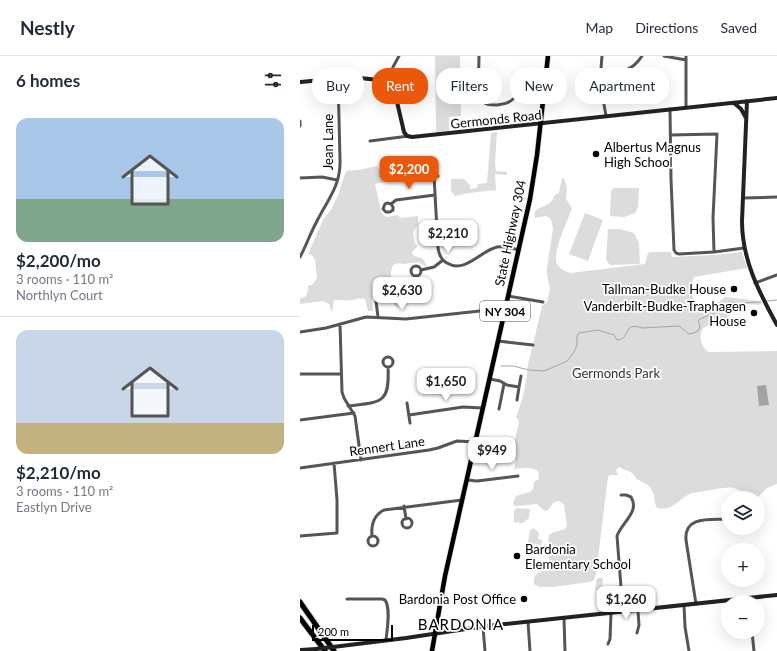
<!DOCTYPE html>
<meta charset="utf-8">
<style>
body{margin:0;font-family:Lato,sans-serif;background:#f6f6f7;color:#1f2937;height:100vh;display:flex;flex-direction:column;font-size:15px;white-space:nowrap}
*{box-sizing:border-box;margin:0}
p{font-size:13px;color:#747a83}
.icon{flex:none;width:22px;height:22px;fill:none;stroke:currentColor;stroke-width:2;stroke-linecap:round;stroke-linejoin:round}
.map{position:relative;flex:1;overflow:hidden}
.panel{display:flex;flex-direction:column;background:#fff;width:300px}
.panel>*{flex:none}
.guide{position:absolute;left:12px;top:12px;width:380px;height:36px;display:flex;gap:8px}
.buttons{position:absolute;left:421px;top:435px;display:grid;gap:8px}
.buttons a{display:grid;place-items:center;width:44px;height:44px;border-radius:50%;background:#fff;box-shadow:0 4px 16px #0002;font-size:20px}
.scale{position:absolute;left:12px;bottom:10px;width:81px;box-sizing:border-box;padding-left:4px;border:2px solid #000;border-top:0;font-size:11px;line-height:14px;white-space:nowrap;color:#000;-webkit-text-stroke:3px #fff;paint-order:stroke}
.price{position:absolute;translate:-50% -34px;padding:0 9px;border-radius:8px;background:#fff;color:#222;font-size:13px;line-height:26px;filter:drop-shadow(0 1px 2px #0008)}
.price::after{content:'';position:absolute;left:50%;top:24px;width:12px;height:9px;margin-left:-6px;background:inherit;clip-path:polygon(0 0,100% 0,50% 100%)}
.price.current{background:#ea580c;color:#fff}
ul{padding:0;list-style:none}
li{display:grid;align-content:center;gap:8px;height:212px;padding:0 16px}
li+li{border-top:1px solid #e0e1e3}
li span{display:grid;place-items:center;height:124px;border-radius:12px;color:#555}
li>.icon{margin-inline-start:auto}
span .icon{width:72px;height:72px;fill:#fffc;stroke-width:1}
li b{font-size:17px}
h2{display:flex;justify-content:space-between;align-items:center;height:48px;padding:0 16px;font-size:17px}
.chip{padding:0 14px;border-radius:16px;background:#fff;box-shadow:0 4px 16px #0002;font-size:14px;line-height:36px}
.chip.current{background:#ea580c;color:#fff}
header{display:flex;align-items:center;gap:24px;box-sizing:border-box;height:56px;padding:0 20px;background:#fff;border-bottom:1px solid #e0e1e3}
header strong{font-size:19px}
nav{display:flex;gap:22px;margin-inline-start:auto;font-size:14px}
main{display:flex;flex:1;min-height:0}
.map>svg:first-child{display:block}
.green{fill:#dcdcdc}
.water{fill:#a3a3a3}
.lines{fill:none;stroke-linecap:round;stroke-linejoin:round}
.stream{stroke:#a3a3a3;stroke-width:1}
.primary-casing{stroke:#dbdbdb;stroke-width:6}
.highway-casing{stroke:#dbdbdb;stroke-width:7}
.street{stroke:#555;stroke-width:3}
.secondary{stroke:#222;stroke-width:4}
.primary{stroke:#000;stroke-width:4.5}
.highway{stroke:#000;stroke-width:5}
.secondary-bridge{stroke:#222;stroke-width:4}
.poi-dot{fill:#000;stroke:#fff;stroke-width:1.5}
.labels{text-anchor:middle;dominant-baseline:central;stroke-width:3.5;stroke-linejoin:round;paint-order:stroke}
.shield{fill:#fff;stroke:#4c4c4c;stroke-width:1}
.shield-label{font-size:12px;font-weight:bold;fill:#000}
.street-label{font-size:13px;fill:#000;stroke:#fff}
.poi-label{font-size:13px;fill:#000;stroke:#fff;text-anchor:end}
.park-label{font-size:13px;fill:#333;stroke:#fff}
.quarter-label{font-size:15px;letter-spacing:1px;fill:#000;stroke:#fff}
</style>
<header>
<strong>Nestly</strong>
<nav><a>Map</a><a>Directions</a><a>Saved</a></nav>
</header>
<main>
<section class="panel">
<h2>6 homes<svg class="icon" aria-label="filters" viewBox="0 0 24 24"><path d="M4 7h16M4 17h16"/><circle cx="9" cy="7" r="2"/><circle cx="15" cy="17" r="2"/></svg></h2>
<ul>
<li><span style="background:linear-gradient(#a9c7e8 65%,#7fa58c 0)"><svg class="icon" aria-label="home" viewBox="0 0 24 24"><path d="M3 11l9-7 9 7M6 9v11h12V9"/></svg></span><div><b>$2,200/mo</b><p>3 rooms · 110 m²</p><p>Northlyn Court</p></div></li>
<li><span style="background:linear-gradient(#c9d6e8 75%,#c2b280 0)"><svg class="icon" aria-label="home" viewBox="0 0 24 24"><path d="M3 11l9-7 9 7M6 9v11h12V9"/></svg></span><div><b>$2,210/mo</b><p>3 rooms · 110 m²</p><p>Eastlyn Drive</p></div></li>
</ul>
</section>
<div class="map">
<svg width="477" height="595" viewBox="0 0 477 595">
<rect width="100%" height="100%" fill="#fff"/>
<path class="green" d="M135,0H160L161,60L149,61V75L136,76Z
M197,76L195,108L196,115L207,116V119L195,118L196,134L169,137L155,140L151,135V123H164L170,129V133L177,132L178,128L187,127L191,77Z
M77,110L84,121L85,126L75,128L81,155L83,159L88,161L97,159L101,162L118,160V169L113,176L115,188L118,190L112,196L114,200L122,202L128,211L123,209L118,206L103,208L98,207L93,209L91,215V221L103,232L106,230L110,237L97,239L98,253L92,246L93,242C87,237 78,241 72,243L73,255H68L65,243C59,242 57,243 52,244C47,245 39,244 34,244L32,257L29,248L23,245L0,248V243L6,240L8,234V230L13,228L17,222L15,204L12,199L8,198L23,164L32,152L38,139L46,115L59,114Z
M262,122H264L267,132L266,143L272,152C268,164 252,197 257,208C260,213 265,215 270,217L345,208L348,197L352,196H371L372,201L414,199L442,196L447,212L394,221C390,229 392,248 398,254H409L425,241L460,245L461,247L459,249L449,248L437,250L432,253L429,260L420,267L410,269L403,272C398,282 401,289 408,296L477,295V428L467,432L457,442C445,442 444,436 434,432C427,430 401,436 392,437C380,441 373,456 357,452C354,447 355,442 353,437C351,429 343,426 336,423C334,415 326,415 319,411L316,414L318,419H310L308,421L296,518L294,524L290,526L253,531H239L234,528V522L237,517C256,513 246,493 249,479L254,476L265,473L267,470L264,449L262,447L258,445L253,447L248,454L245,455L237,448L215,450L213,447L216,440L230,436L233,433L234,426L239,423L238,415C231,410 222,412 214,413L216,403L213,400L196,404L177,405L178,397L181,396L205,393L215,390C214,382 218,373 219,365L216,361C221,348 225,334 227,320C228,313 227,308 230,301L242,250L247,246L250,232L247,219V212L253,173L251,163L246,160L235,162C231,148 251,154 254,140L259,137Z
M314,132H339L338,151L335,157L324,161L310,160L311,135Z
M285,157L303,164L288,205L269,198Z
M320,173L334,177L339,187L340,208L310,209L306,204L308,173Z
M216,452L230,453L229,462L223,467L214,466V455Z
M234,472L239,477L238,483L242,484L241,489L233,488L230,499L226,498L230,474Z
M297,522H303L302,535L295,534Z"/>
<path class="water" d="M466,329L469,349L459,350L457,330Z"/>
<g class="lines">
<path class="stream" d="M467,245L477,244
M201,310H213L229,314L244,315L263,307L267,305L274,296L277,289V280L279,277L298,274L314,279L317,284C331,284 322,265 342,272L379,270L389,278L394,277L399,274L400,269L398,265L400,263L414,257L429,246L440,247L461,246"/>
<g class="primary-casing">
<path id="primary" d="M132,595L145,520L230,143L237,99L248,0"/>
</g>
<g class="highway-casing">
<path id="highway" d="M0,546L34,595
M0,562L25,595"/>
</g>
<path class="street" d="M179,0C179,10 177,36 182,44C185,49 190,49 196,49C203,48 208,48 213,43
M302,0L300,25L306,60
M364,0L386,4
M300,18C319,16 331,17 342,0
M90,28L93,11L99,0
M386,51V0
M370,53L371,123L374,194L376,197L379,198L414,196L444,192
M0,65V70
M371,79L417,78L413,162L414,196
M70,85L109,80
M130,120H138
M134,120L138,192C139,199 141,204 147,207C165,218 180,195 197,191C204,190 212,192 219,194
M0,122L22,121L37,124
M443,142L477,141
M91,148L93,151V154L90,156H86L83,153L85,148L87,147L91,148L96,144L135,139
M0,201C6,190 10,178 16,167C27,144 41,131 40,103L38,23
M111 215a5 5 0 1 1 10 0a5 5 0 1 1-10 0Z
M121,214L134,211L143,204
M455,227L477,219
M208,240L243,246
M76,245L78,261
M40,268L42,336L44,342L55,360L61,404
M0,276L26,272L66,261L106,263L189,254L205,255
M198,285L233,289
M83 306a5 5 0 1 1 10 0a5 5 0 1 1-10 0Z
M0,318H41
M190,323L200,325L207,329L219,331L217,344
M219,331L221,320
M107,347L110,367
M48,350C81,346 90,348 88,311
M199,353L204,328
M109,359L163,351L183,352
M0,364L54,357
M0,412L129,394L138,392L157,385L175,386
M167,424L177,425L218,420
M104,450L106,463
M102 467a5 5 0 1 1 10 0a5 5 0 1 1-10 0Z
M0,480L37,477V444L34,407
M72,480C71,469 74,459 84,454L162,444
M68 485a5 5 0 1 1 10 0a5 5 0 1 1-10 0Z
M450,542V546
M47,543H82L85,544C91,552 87,574 86,584
M396,548L386,484C384,459 411,464 428,463
M384,549L385,571L389,595
M320,556L321,531L317,480C322,466 340,456 331,441L326,439H321
M264,562L265,595
M228,566L230,595
M183,571L185,595
M452,576L454,595
M337,577L339,569L338,555
M308,588L310,583L311,557"/>
<path class="secondary" d="M0,26C22,24 68,18 87,27C91,28 92,30 94,33L104,76L107,80L112,81L477,42
M447,45L442,165C442,204 459,236 477,269
M434,47L441,53L446,62
M41,590L106,582L186,570L477,539
M0,594L16,593"/>
<use href="#primary" class="primary"/>
<use href="#highway" class="highway"/>
<path class="secondary-bridge" d="M16,593L41,590"/>
</g>
<g class="poi-dot">
<circle cx="296" cy="98" r="4"/>
<circle cx="434" cy="233" r="4"/>
<circle cx="454" cy="257" r="4"/>
<circle cx="217" cy="500" r="4"/>
<circle cx="224" cy="543" r="4"/>
</g>
<g class="labels">
<rect class="shield" x="180" y="245" width="50" height="20" rx="3"/>
<g class="shield-label">
<text x="205" y="255">NY 304</text>
</g>
<g class="street-label">
<text transform="translate(196 63) rotate(-6)">Germonds Road</text>
<text transform="translate(28 86) rotate(-90)">Jean Lane</text>
<text transform="translate(210 177) rotate(-78)">State Highway 304</text>
<text transform="translate(87 390) rotate(-8)">Rennert Lane</text>
</g>
<g class="poi-label">
<text x="304" y="91" text-anchor="start">Albertus Magnus<tspan x="304" dy="15">High School</tspan></text>
<text x="426" y="233">Tallman-Budke House</text>
<text x="446" y="250">Vanderbilt-Budke-Traphagen<tspan x="446" dy="15">House</tspan></text>
<text x="225" y="493" text-anchor="start">Bardonia<tspan x="225" dy="15">Elementary School</tspan></text>
<text x="216" y="543">Bardonia Post Office</text>
</g>
<g class="park-label">
<text x="316" y="317">Germonds Park</text>
</g>
<g class="quarter-label">
<text x="161" y="568">BARDONIA</text>
</g>
</g>
</svg>
<div class="buttons">
<a><svg class="icon" aria-label="layers" viewBox="0 0 24 24"><path d="M12 4l9 5-9 5-9-5zM3 14l9 5 9-5"/></svg></a>
<a>+</a>
<a>−</a>
</div>
<div class="scale">200 m</div>
<b class="price current" style="left:109px;top:134px">$2,200</b>
<b class="price" style="left:148px;top:198px">$2,210</b>
<b class="price" style="left:102px;top:255px">$2,630</b>
<b class="price" style="left:146px;top:346px">$1,650</b>
<b class="price" style="left:192px;top:415px">$949</b>
<b class="price" style="left:326px;top:564px">$1,260</b>
<div class="guide">
<a class="chip">Buy</a>
<a class="chip current">Rent</a>
<a class="chip">Filters</a>
<a class="chip">New</a>
<a class="chip">Apartment</a>
</div>
</div>
</main>
